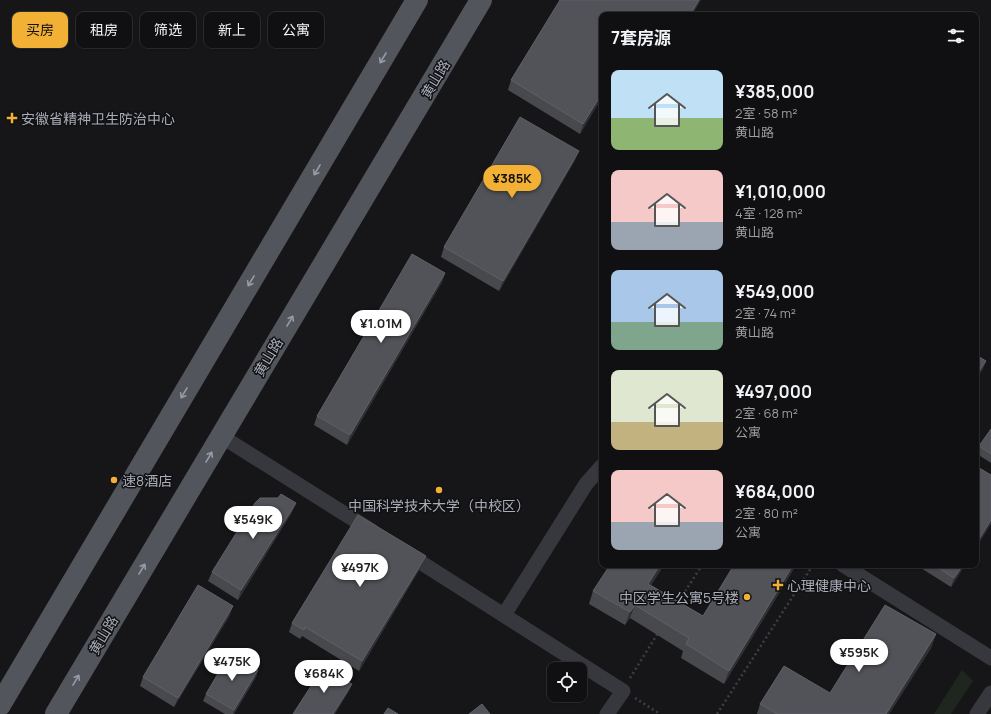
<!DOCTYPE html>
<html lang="zh">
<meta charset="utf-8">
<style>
body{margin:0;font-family:Manrope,"Noto Sans SC",sans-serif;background:#19191b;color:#f1f3f6;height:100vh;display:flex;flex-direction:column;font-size:15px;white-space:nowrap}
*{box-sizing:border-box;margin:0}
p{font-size:13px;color:#9c9d9f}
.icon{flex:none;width:22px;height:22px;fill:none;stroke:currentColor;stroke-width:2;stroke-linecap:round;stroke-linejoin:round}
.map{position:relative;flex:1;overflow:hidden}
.panel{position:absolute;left:599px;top:12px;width:380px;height:556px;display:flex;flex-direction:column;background:#101012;border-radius:8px;box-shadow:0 1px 3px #0004,0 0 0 1px #303032}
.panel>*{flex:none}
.banner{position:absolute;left:12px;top:12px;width:380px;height:36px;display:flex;gap:8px}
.tools{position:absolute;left:547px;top:662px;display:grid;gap:8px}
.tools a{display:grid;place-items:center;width:40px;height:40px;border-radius:8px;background:#101012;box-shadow:0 1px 3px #0004,0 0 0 1px #303032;font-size:20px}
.price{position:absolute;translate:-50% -34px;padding:0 9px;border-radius:14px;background:#fff;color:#222;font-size:13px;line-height:26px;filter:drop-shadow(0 1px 2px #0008)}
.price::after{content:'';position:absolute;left:50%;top:24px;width:12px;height:9px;margin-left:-6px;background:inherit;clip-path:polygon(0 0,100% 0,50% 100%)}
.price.selected{background:#f2b134;color:#111}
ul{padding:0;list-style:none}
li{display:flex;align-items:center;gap:12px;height:100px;padding:0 12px}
li span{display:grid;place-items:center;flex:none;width:112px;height:80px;border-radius:8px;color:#555}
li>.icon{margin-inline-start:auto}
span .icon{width:48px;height:48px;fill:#fffc;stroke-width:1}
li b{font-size:17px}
h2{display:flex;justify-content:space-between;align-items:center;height:48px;padding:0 12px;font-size:17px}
.tag{padding:0 14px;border-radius:8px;background:#101012;box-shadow:0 1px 3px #0004,0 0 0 1px #303032;font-size:14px;line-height:36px}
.tag.selected{background:#f2b134;color:#111}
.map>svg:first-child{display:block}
.grass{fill:#1e261f}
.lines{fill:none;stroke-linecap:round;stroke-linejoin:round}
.path{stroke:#3d3f44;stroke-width:2.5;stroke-dasharray:2 3;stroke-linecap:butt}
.street{stroke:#37383d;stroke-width:15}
.primary{stroke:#53555c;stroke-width:22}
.wall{fill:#47494d}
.shaded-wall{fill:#2f3033}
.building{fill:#525359;stroke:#5f6168}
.oneway{stroke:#979ba6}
.poi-dot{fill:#f2b134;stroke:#111113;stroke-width:1.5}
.labels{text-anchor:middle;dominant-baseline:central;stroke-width:3;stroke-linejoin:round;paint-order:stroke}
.street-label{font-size:14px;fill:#a8adb8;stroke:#111113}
.poi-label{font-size:14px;fill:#a8adb8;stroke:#111113;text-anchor:start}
</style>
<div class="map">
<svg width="991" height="714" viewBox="0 0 991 714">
<rect width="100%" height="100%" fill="#161618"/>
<path class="grass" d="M962,670L973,681L951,714H934Z"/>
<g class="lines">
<path class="path" d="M677,604L702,565
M630,678L658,633
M635,698L660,714
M717,714L813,565"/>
<path class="street" d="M221,436L372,531
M406,553L623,691L607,714
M843,565L991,658
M504,615L586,484L602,466
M977,714L991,693"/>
<path class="primary" d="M0,705L417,0
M56,714L481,0"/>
</g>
<path class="wall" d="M602,15V97L580,134L508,90L511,80Z
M575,160L499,291L441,257L444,247Z
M445,273L442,282L347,445L314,425L317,416Z
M991,429V463L977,454L979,446Z
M296,503L292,512L238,600L208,581L212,572Z
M422,565L359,671L302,636L300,639L289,632L292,623Z
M664,565L651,585L703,616L796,565L724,684L681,658L683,651L630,618L625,625L589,604L593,591Z
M916,565H965L951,587Z
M230,615L174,707L140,686L143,677Z
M936,634L931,648L889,714H757L760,704L830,693Z
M258,670L256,677L234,714H225L203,701L206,694Z"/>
<path class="shaded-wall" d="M699,0H701L692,15H690Z
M602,93V97L580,134L583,124Z
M579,151L575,160L499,291L503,281Z
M445,273L442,282L347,445L350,435Z
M986,361L983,369L976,380V376Z
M296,503L292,512L238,600L241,590Z
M991,520V524L976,548V544Z
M426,556L422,565L359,671L362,661Z
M660,565H664L643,597L648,584Z
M793,565H796L724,684L729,671Z
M963,565H965L951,587L954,578Z
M635,605L630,618L625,625L630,612Z
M233,606L230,615L174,707L178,698Z
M936,634L931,648L889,714H886Z
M258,670L256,677L234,714H233L234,710Z
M352,684L349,691L335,714H333Z"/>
<path class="building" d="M560,0H699L690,15H602V93L583,124L511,80Z
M520,117L579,151L503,281L444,247Z
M412,254L445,273L350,435L317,416Z
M976,355L986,361L976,376Z
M991,429V454L979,446Z
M976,466L991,475V520L976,544Z
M281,494L296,503L241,590L212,572L255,503L260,498H278Z
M358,515L426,556L362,661L305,627L304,630L292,623Z
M610,565H660L648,584L703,616L734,565H793L729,671L686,644L689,638L635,605L630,612L593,591Z
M934,565H963L954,578Z
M198,585L233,606L178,698L143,677Z
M885,605L936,634L886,714H777L760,704L784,666L830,693Z
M230,653L258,670L234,710L206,694Z
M324,666L352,684L333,714H293Z
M482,704L490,714H469Z
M388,708L398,714H384Z"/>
<defs><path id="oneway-shaft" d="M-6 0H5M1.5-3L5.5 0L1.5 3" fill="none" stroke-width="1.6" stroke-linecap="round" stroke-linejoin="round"/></defs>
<g class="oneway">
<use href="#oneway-shaft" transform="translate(383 58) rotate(121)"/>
<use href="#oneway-shaft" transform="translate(317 170) rotate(121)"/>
<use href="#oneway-shaft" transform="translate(251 281) rotate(121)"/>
<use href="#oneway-shaft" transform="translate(290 321) rotate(-59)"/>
<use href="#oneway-shaft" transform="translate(184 393) rotate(121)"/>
<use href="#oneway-shaft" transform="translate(209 457) rotate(-59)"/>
<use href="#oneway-shaft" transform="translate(142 569) rotate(-59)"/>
<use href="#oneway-shaft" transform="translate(76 680) rotate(-59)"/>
</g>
<g class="poi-dot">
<path d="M10 112h4v4h4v4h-4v4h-4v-4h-4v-4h4z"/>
<circle cx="114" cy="480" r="4"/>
<circle cx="439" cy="490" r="4"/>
<path d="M776 579h4v4h4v4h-4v4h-4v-4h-4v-4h4z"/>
<circle cx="747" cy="597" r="4"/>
</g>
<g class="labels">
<g class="street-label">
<text transform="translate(435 79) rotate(-59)">黄山路</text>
<text transform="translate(268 357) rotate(-59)">黄山路</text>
<text transform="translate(103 635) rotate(-59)">黄山路</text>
</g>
<g class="poi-label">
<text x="21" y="118">安徽省精神卫生防治中心</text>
<text x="122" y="480">速8酒店</text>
<text x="439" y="505" text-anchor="middle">中国科学技术大学（中校区）</text>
<text x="787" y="585">心理健康中心</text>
<text x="739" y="597" text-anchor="end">中区学生公寓5号楼</text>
</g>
</g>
</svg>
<div class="tools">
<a><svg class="icon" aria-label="locate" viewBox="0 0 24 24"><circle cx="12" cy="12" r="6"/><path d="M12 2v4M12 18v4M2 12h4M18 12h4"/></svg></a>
</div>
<b class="price selected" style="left:512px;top:199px">¥385K</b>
<b class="price" style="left:381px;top:344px">¥1.01M</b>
<b class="price" style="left:253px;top:540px">¥549K</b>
<b class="price" style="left:360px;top:588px">¥497K</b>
<b class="price" style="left:859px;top:673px">¥595K</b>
<b class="price" style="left:232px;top:682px">¥475K</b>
<b class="price" style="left:324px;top:694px">¥684K</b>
<div class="banner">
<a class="tag selected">买房</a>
<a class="tag">租房</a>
<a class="tag">筛选</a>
<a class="tag">新上</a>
<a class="tag">公寓</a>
</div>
<section class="panel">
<h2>7套房源<svg class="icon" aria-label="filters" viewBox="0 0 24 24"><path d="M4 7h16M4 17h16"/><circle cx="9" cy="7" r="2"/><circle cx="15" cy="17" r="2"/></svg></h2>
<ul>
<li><span style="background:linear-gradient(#bfe0f5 60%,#8fb573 0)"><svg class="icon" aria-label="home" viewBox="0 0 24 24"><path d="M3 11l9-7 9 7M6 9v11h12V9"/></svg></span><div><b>¥385,000</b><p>2室 · 58 m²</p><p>黄山路</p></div></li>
<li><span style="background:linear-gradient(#f6c9c9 65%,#9aa5b1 0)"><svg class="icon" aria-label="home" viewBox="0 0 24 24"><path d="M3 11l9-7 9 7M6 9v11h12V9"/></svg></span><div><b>¥1,010,000</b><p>4室 · 128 m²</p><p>黄山路</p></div></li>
<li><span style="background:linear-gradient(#a9c7e8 65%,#7fa58c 0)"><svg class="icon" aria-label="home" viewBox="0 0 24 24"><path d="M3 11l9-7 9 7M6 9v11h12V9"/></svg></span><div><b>¥549,000</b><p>2室 · 74 m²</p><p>黄山路</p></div></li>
<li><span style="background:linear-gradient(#dfe7d0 65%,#c2b280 0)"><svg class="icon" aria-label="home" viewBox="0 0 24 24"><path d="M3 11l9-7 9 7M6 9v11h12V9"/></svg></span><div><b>¥497,000</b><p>2室 · 68 m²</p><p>公寓</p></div></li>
<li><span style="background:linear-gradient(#f6c9c9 65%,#9aa5b1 0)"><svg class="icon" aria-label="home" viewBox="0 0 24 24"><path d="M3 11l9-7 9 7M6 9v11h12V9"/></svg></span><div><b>¥684,000</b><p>2室 · 80 m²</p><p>公寓</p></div></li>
</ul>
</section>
</div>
